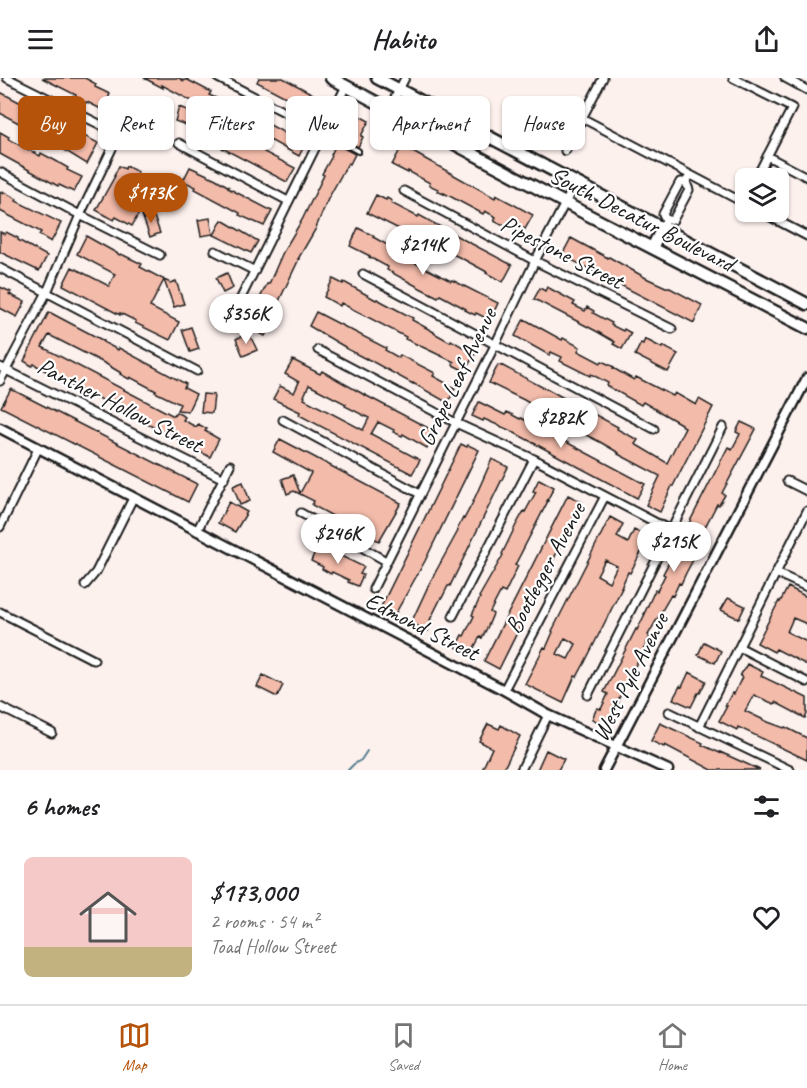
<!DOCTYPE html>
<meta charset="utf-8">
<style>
body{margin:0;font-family:Caveat,sans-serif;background:#f2f2f2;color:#202124;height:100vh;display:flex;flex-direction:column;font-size:22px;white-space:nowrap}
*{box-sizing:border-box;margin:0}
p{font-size:20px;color:#757577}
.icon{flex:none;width:33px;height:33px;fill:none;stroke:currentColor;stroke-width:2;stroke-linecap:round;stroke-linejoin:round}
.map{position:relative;height:692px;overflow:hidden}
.sheet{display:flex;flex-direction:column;background:#fff;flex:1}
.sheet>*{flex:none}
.top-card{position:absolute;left:18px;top:18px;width:771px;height:54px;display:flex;gap:12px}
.fabs{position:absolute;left:735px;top:90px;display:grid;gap:12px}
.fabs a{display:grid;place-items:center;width:54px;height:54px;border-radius:9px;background:#fff;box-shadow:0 2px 4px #0004;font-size:30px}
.price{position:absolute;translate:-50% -51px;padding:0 14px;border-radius:21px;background:#fff;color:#222;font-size:20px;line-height:39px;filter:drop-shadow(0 2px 3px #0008)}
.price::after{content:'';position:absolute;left:50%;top:36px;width:18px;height:14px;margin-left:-9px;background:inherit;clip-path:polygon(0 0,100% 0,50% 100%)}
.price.current{background:#b45309;color:#fff}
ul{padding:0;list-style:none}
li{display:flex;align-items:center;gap:18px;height:150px;padding:0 24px}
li+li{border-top:2px solid #e0e0e0}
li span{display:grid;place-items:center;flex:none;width:168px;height:120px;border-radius:9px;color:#555}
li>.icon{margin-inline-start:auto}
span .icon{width:72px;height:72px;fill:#fffc;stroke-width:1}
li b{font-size:26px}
h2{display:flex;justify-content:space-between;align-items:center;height:72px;padding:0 24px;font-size:26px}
.tag{padding:0 21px;border-radius:9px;background:#fff;box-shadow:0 2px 4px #0004;font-size:21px;line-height:54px}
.tag.current{background:#b45309;color:#fff}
header{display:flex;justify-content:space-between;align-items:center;height:78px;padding:0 24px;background:#fff;font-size:27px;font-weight:700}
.dock{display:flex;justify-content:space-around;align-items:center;height:84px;border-top:2px solid #e0e0e0;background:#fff;font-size:16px;color:#757577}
.dock a{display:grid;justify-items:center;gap:3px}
.dock .current{color:#b45309}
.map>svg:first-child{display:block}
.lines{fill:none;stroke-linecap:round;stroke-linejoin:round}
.stream{stroke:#568090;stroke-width:2}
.building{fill:#f3bbaa;stroke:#1c1c1c;stroke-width:1.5;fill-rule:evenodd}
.service-casing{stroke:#1c1c1c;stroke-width:8}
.minor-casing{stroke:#1c1c1c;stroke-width:11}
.tertiary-casing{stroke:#1c1c1c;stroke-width:13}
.primary-casing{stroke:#1c1c1c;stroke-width:15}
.service{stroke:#fff;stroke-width:4}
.minor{stroke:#fff;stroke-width:7}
.tertiary{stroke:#fff;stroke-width:8}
.primary{stroke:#fff;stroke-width:10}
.labels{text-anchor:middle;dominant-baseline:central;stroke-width:4.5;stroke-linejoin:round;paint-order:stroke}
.street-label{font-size:24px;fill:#1c1c1c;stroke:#fff}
</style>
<header><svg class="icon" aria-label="menu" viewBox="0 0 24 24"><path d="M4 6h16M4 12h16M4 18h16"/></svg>Habito<svg class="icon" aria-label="share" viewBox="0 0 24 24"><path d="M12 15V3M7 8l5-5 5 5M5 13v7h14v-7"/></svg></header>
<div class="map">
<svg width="807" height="692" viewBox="0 0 807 692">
<rect width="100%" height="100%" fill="#fdf1ee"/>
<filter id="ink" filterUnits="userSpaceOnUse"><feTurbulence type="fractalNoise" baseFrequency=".0167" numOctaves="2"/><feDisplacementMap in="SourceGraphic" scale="12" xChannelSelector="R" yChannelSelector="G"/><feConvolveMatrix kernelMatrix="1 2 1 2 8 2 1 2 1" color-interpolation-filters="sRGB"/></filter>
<g filter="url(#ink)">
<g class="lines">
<path class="stream" d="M348,692L354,686L361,682L367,673"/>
</g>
<path class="building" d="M42,0H85L96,6L95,9L110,16L103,32L87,24L86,25L75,19L76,17Z
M144,0H179L184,3L186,1L211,14L209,17L225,24L226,23L305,66L299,78L270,62L264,74L295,90L287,104L199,58L200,56L187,50L189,48L175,43L179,29L216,43L218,37L162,7L163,10ZM229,41L259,57L253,68L223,52Z
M259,0H283L326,23L318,36L257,4Z
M0,14L54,42L53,44L70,53L71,51L98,65L87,86L61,70L62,68L0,35Z
M166,19L172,35L162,39L156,23Z
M352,34L369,43L361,58L363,59L358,69L340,59Z
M0,54L9,59L8,61L40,78L41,75L56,83L68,90L67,92L82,99L74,114L59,107L58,108L0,76Z
M336,66L355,76L350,86L348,85L328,121L315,152L298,181H299L269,244L271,246L265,258L246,248L267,206H269L283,174L302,142L324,97L322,96L332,78L331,77Z
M402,68L495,120L496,117L533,137L525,151L520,149L518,154L503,146L502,147L494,143L496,139L485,133L483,136L444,115V116L437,113L438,111L429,107L430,105L408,93V95L392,87Z
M119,88L125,91L126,88L138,94L129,113L146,122L132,148L116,139L114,142L96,132L115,98H114Z
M190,89L216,101L229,109L228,110L272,133L264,148L239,137L240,135L195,111L196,109L183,103Z
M0,114L3,116L4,114L17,121L16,123L61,145L51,164L39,157L41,154L0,133Z
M376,117L386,122L387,120L392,123L391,125L418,139L419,137L453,156L512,187L503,204L486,195L487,194L463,181L444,172L443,175L408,157L409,156L367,135Z
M152,133L160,155L150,159L142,137Z
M210,140L213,156L201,158L198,142Z
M222,142L258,163L251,175L214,157Z
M358,150L374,158L373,159L393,170L392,173L451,203L452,202L498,225L490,242L476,235L475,237L465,232L466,231L440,217L438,219L420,210L387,192L388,189L369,179L370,178L350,168Z
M0,154L5,156L6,154L18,160V162L47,178L39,193L0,174Z
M86,158L120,177L121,176L142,186L140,189L170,205L176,203L184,226L174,229L164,202L150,229L179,244L170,262L135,245L136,243L120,235V237L63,207L72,189L109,208L115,196L77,176Z
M571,160L608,180L609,179L646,200L668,210V209L702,227L694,245L562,177Z
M227,195L233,210L223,215L216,200Z
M333,201L343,206L344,204L376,222L377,221L392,229L413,240L412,242L434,254V255L450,264L451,262L475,276L469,286L467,285L463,292L453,287L454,284L414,265L405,261L406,259L341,225L340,228L324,219Z
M0,209L11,214L9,216L25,224L17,239L0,230Z
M547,209L575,224L573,227L585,233L587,229L594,233L593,235L612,245L611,247L623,253L624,251L631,255L622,271L613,266L615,264L596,253L534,221L540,210L545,213Z
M49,234L104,263L103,264L118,272L119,270L186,306L184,310L196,316L188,333L177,332L180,326L155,314L156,313L130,299L129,301L120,296L121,295L106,286L49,257L42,269L172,337H174L176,334L185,339L183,342L196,349L198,346L207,351L205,353L219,361L210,379L187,367V366L173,358L172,359L91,316V317L68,306L34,286L32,288L24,283Z
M316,234L386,270L385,272L399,280L400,277L435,295L433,298L455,310L448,325L413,305V306L366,280V281L345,270V269L309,248Z
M524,241L562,262L563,260L580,269L578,273L601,285L602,283L614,289L613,290L634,302L636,299L673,318L675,315L696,327L699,321L713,329L673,408H672L660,434L646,427L660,398L618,376L619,375L600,364L582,355L583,354L565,344L564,346L524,322L489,305L498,287L501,288V287L542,309L546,310L567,322L568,321L576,325L573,330L590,339L592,335L618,349L617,351L638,362L635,366L667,385L685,349L681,347V346L643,324L641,327L607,308L608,305L591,296L590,298L560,283L562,279L551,274L549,277L515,258Z
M191,249L199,271L190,274L182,252Z
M249,255L257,272L243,278L236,261Z
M645,261L662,270L663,268L678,276L668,294L635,277L641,265L643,266Z
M293,282L320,296L322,293L363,316L436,354L427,370L403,356L402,358L393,354L394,352L378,344L371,356L420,382L412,396L299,337L300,334L273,321L280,308L294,315L299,304L285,296ZM309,307L346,326L345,328L369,340L363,352L304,321L305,319L304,318Z
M11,311L197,406L188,424L1,329Z
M203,316L214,317L212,335L201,334Z
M479,324L505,337L507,334L520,341L521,340L645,406L637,420L511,353L484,341L483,343L472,338Z
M741,344L756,351L722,415L725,417L719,427L717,426L689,480L693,482L686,495L681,506L679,505L673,518L671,517L648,557L650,558L617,624H619L607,648L592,641L597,630L601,631L608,616L604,614L636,551L637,552L645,536H644L655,512L657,513L665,497L663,496L728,369L732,371L740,356L736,354Z
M280,361L401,425L379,463L312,427L314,423L294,413L287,416L282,401L293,397L300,415L311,395L273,374Z
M461,366L467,369L468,367L479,372L425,483L394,538L380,531Z
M492,381L508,389L450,508H448L442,520H441L430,542L432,543L428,553L411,545L430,504L458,453L457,452L463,440L464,441L472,426Z
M539,401L554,409L547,423H548L515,487L518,488L505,515L501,513L490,534L493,536L488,548L482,560L480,559L470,577L456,569L462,557L464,558L474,538L472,537L480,520L479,519L503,477L502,476L516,447L524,433L525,434L536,414L533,413Z
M243,404L250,423L240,427L233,408Z
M568,417L582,424L499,591L484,583Z
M229,424L247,434L235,454L218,445Z
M610,439L623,446L617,459L628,465L634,452L649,459L630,495L628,494L621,510H622L584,586L577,599L575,598L563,625L525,606L544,569L546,570L553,554L552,553ZM605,482L617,488L609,504L597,497ZM565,560L576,566L568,581L557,576Z
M318,467L364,489L360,496L363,497L358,508L348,504L349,502L332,494L331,496L322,491L323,489L311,483Z
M788,509L807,519V546L793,540L787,554L807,564V587L776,571L774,574L757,565L779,523L780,524Z
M728,520L745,528L739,541L721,532Z
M704,564L721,573L715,585L698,577Z
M747,586L763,594L761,598L807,620V636L805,640L775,624L774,626L754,617L745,633L768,644L784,650L785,649L807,660V682L738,649L737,652L719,643L727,628H725L732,615L734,616L742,599L740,598Z
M689,594L706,603L700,615H698L691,629L673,621L680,608L682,609Z
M263,597L283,607L277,619L257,609Z
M660,645L703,665L702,667L720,675V674L760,692H712L665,667L664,669L651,663Z
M488,646L499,651L501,647L520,658L503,692H482L492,670L479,663Z
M546,672L564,681L558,692H537Z"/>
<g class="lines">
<g class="service-casing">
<path id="service" d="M323,54L358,73"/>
</g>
<g class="minor-casing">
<path id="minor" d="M218,0L323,54
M733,0L792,30L756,100
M785,0L807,12
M389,31L405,0
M582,40L746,126
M179,65L288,123
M565,73L603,0
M767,78L807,99
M0,94L80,137L160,177
M404,113L535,183L672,251
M761,134L807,158
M666,142H673L689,112L686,104
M662,150L666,142L663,136L680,104H686L690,97
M215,173L255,193
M0,190L197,293
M363,196L654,351
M233,236L346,8
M318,272L456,345L534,381L670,452
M0,289L224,401
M0,303L47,214L80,137L119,56L7,0
M283,342L420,416
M787,403L807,413
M301,435L386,483
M0,449L38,371
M197,453L230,387
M776,495L807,509
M85,507L96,494L133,420
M373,511L495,267L535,183L576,104
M0,534L94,582
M453,538L534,381
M739,569L807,604
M504,612L605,418
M588,617L723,349
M0,629L52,655
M669,634L790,692
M699,649L807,433
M521,692L548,637"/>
</g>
<g class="tertiary-casing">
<path id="tertiary" d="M0,350L504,612L548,637L668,692
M604,692L807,300"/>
</g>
<g class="primary-casing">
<path id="primary" d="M331,0L565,125L807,250
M377,0L807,226
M652,170L662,150"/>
</g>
<use href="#service" class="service"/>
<use href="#minor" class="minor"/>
<use href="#tertiary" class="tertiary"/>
<use href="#primary" class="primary"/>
</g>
</g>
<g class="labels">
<g class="street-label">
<text transform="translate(642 141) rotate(27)">South Decatur Boulevard</text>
<text transform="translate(562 174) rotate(27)">Pipestone Street</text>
<text transform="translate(457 299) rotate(-64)">Grape Leaf Avenue</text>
<text transform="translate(120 327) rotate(27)">Panther Hollow Street</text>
<text transform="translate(545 490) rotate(-62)">Bootlegger Avenue</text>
<text transform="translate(422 548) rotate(27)">Edmond Street</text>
<text transform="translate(630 599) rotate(-63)">West Pyle Avenue</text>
</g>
</g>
</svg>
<div class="fabs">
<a><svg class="icon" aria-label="layers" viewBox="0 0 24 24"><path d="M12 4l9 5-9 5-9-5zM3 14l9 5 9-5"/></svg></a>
</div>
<b class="price current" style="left:151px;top:146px">$173K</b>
<b class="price" style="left:423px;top:198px">$214K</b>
<b class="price" style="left:246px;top:267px">$356K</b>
<b class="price" style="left:561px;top:371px">$282K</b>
<b class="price" style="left:338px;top:487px">$246K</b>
<b class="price" style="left:674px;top:495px">$215K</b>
<div class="top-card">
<a class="tag current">Buy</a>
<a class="tag">Rent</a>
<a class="tag">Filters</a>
<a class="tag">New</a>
<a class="tag">Apartment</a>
<a class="tag">House</a>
</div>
</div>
<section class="sheet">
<h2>6 homes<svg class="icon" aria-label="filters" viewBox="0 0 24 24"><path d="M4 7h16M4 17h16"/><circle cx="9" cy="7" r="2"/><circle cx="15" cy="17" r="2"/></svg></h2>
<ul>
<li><span style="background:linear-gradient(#f6c9c9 75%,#c2b280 0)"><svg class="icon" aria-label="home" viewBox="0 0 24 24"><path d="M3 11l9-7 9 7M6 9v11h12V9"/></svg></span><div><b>$173,000</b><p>2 rooms · 54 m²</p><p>Toad Hollow Street</p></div><svg class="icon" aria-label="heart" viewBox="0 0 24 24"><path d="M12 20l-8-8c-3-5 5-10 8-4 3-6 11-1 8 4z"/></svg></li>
</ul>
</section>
<nav class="dock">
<a class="current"><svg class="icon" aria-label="map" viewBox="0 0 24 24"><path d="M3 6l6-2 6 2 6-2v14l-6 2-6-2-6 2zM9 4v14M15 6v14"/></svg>Map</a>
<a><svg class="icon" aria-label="saved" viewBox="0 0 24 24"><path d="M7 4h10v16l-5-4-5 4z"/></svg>Saved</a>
<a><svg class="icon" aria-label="home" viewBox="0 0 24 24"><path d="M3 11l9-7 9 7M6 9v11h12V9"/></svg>Home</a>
</nav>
